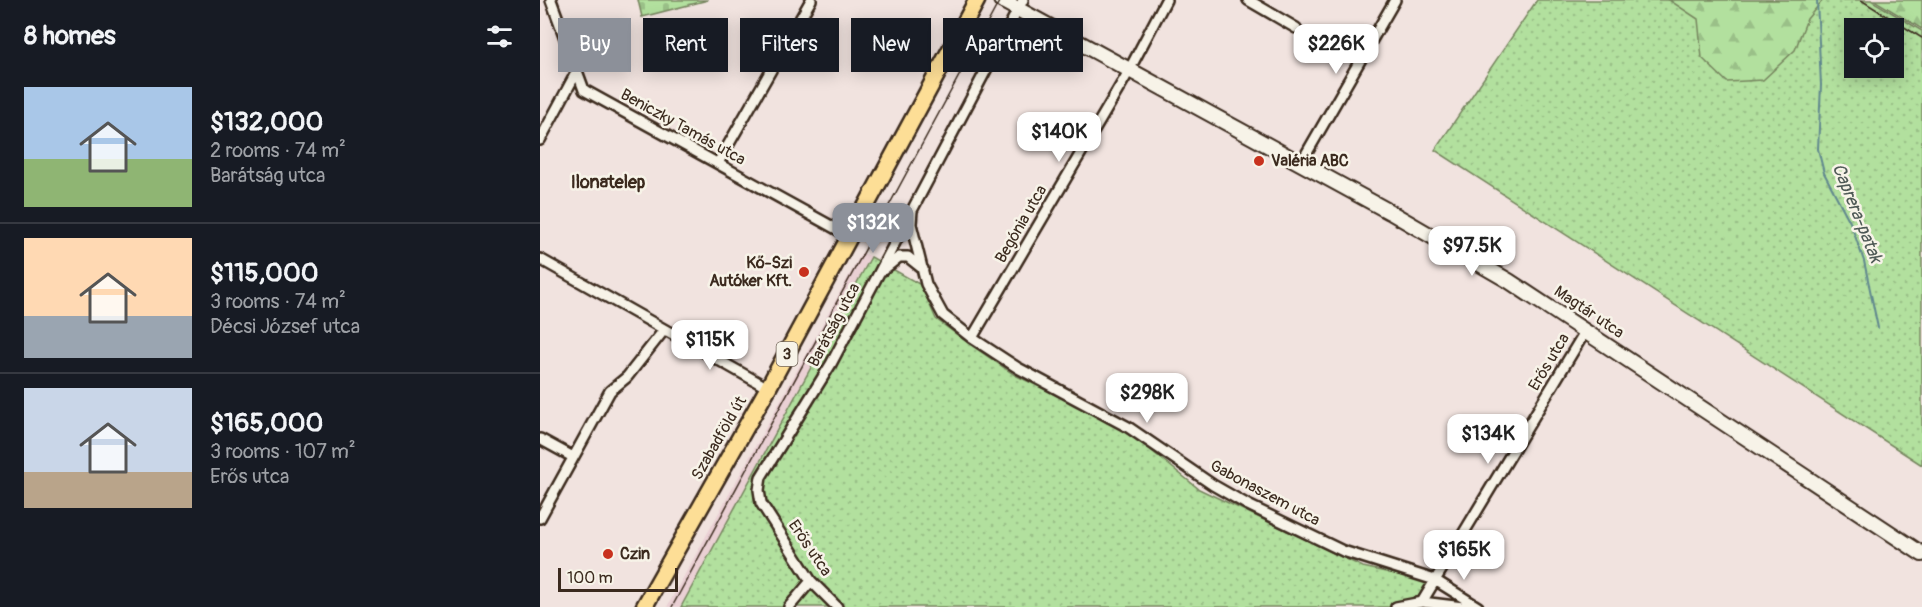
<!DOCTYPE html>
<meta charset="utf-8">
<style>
body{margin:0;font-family:Pangolin,sans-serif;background:#242831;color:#f1f3f6;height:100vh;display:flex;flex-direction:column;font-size:22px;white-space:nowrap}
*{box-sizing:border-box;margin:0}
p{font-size:20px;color:#9ea1a6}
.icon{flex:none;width:33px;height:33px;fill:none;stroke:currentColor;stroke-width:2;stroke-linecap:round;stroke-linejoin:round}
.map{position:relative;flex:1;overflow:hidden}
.details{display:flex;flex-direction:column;background:#171b24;width:540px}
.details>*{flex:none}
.hud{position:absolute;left:18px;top:18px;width:570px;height:54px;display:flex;gap:12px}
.fabs{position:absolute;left:1304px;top:18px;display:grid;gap:12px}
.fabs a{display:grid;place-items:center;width:60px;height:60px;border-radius:0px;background:#171b24;box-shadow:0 3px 15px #0003;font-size:30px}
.scale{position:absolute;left:18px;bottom:15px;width:120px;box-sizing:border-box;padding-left:6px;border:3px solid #3b2a1e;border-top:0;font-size:16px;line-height:21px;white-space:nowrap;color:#3b2a1e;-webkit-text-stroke:4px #f7f3e8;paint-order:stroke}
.price{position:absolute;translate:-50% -51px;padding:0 14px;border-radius:12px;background:#fff;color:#222;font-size:20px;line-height:39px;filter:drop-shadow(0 2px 3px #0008)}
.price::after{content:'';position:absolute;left:50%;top:36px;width:18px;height:14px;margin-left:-9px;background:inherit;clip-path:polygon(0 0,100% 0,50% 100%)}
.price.on{background:#8c9099;color:#fff}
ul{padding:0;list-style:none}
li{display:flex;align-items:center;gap:18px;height:150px;padding:0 24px}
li+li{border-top:2px solid #363941}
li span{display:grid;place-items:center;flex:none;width:168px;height:120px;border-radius:0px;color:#555}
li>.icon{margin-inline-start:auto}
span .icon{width:72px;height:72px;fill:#fffc;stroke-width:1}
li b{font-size:26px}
h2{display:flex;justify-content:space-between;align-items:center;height:72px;padding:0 24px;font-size:26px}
.chip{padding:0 21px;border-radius:0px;background:#171b24;box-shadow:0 3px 15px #0003;font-size:21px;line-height:54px}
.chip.on{background:#8c9099;color:#fff}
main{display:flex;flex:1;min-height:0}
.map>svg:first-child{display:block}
.built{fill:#ead0d4}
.grass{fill:url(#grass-dots);stroke:#76855e;stroke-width:1.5;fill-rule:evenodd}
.forest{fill:url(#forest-firs);stroke:#76855e;stroke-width:1.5}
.cemetery{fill:url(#cemetery-stones);stroke:#76855e;stroke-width:1.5}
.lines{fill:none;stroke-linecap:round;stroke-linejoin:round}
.stream{stroke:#61888e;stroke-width:2}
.street-casing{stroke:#3b2a1e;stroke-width:14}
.secondary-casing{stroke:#3b2a1e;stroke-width:18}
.primary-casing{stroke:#3b2a1e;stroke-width:20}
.street{stroke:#f7f3e8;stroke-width:9}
.secondary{stroke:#f7f3e8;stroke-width:14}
.primary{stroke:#fdde96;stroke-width:15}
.tram{stroke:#3b2a1e;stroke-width:1.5}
.poi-dot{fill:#c8321e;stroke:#f7f3e8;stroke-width:2}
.labels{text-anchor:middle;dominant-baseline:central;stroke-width:5;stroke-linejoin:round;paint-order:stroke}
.shield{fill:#f7f3e8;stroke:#73665b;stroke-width:1.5}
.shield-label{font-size:15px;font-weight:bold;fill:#3b2a1e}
.street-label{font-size:16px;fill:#3b2a1e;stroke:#f7f3e8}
.poi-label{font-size:16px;font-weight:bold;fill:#3b2a1e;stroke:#f7f3e8;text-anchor:start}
.neighbourhood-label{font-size:18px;font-weight:bold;fill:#3b2a1e;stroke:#f7f3e8}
.water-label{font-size:18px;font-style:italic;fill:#4e5956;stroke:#f7f3e8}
</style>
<main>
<section class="details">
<h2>8 homes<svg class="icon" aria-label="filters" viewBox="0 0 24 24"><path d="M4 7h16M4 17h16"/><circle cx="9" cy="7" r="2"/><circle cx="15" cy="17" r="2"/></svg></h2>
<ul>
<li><span style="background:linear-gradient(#a9c7e8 60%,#8fb573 0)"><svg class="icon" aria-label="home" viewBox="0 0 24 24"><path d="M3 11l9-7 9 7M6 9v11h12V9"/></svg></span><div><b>$132,000</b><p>2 rooms · 74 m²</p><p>Barátság utca</p></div></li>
<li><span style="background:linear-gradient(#ffd9b3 65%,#9aa5b1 0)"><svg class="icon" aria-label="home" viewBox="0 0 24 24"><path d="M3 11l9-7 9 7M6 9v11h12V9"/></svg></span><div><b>$115,000</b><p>3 rooms · 74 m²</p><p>Décsi József utca</p></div></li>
<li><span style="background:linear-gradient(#c9d6e8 70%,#b9a48a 0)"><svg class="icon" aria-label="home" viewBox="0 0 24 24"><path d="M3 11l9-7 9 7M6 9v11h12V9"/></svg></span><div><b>$165,000</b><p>3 rooms · 107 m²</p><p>Erős utca</p></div></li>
</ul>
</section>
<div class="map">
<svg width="1382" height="607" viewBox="0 0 1382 607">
<defs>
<pattern id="grass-dots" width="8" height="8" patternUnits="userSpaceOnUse" patternTransform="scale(1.5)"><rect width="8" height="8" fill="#b2e09e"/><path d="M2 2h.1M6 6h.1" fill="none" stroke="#9ac088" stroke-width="1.8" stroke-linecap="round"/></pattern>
<pattern id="forest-firs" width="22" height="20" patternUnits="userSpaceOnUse" patternTransform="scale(1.5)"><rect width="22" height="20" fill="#b2e09e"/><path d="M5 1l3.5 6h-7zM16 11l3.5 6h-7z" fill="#9ac088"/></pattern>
<pattern id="cemetery-stones" width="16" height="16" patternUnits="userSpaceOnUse" patternTransform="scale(1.5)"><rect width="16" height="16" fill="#b2e09e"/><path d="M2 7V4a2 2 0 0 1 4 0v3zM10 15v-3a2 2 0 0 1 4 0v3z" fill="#9ac088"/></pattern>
</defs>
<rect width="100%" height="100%" fill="#f1e3df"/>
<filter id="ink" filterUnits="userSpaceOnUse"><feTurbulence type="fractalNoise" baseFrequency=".0167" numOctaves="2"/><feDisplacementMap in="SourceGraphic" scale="12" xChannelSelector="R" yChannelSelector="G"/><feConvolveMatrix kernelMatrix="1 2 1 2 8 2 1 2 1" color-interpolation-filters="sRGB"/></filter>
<g filter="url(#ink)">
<path class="built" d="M322,252L331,257L141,607H127Z"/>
<path class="grass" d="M997,0H1331L1382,31V465L895,150ZM1314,28H1353V68H1314Z
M331,257L381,285L396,319L428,343L475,375L560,416L608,448L659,489L823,567L896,583L888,607H141Z"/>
<path class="forest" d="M1129,0H1283L1267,19L1255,50L1223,80L1187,82L1162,58L1158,19Z
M1334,0H1382V29Z"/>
<path class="cemetery" d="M98,0H168L102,17Z"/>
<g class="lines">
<path class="stream" d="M1277,0L1281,85L1278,149L1284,173L1310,222L1324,261L1338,328"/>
<g class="street-casing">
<path id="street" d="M11,0L44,90L311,237
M708,0L756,28
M0,140L36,73
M178,163L271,0
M761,163L855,0
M372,210L371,224L386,284L403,315L432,338L478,368L588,427L673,485L708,505L803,551L895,580L938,607
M0,259L228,388
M343,270L359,257H368L383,269
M432,338L585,78L626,0
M0,439L33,457
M0,518L70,391L87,377L124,330
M882,602L923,607
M249,607L271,581
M297,607L271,581L221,503L219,490L221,477L291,364L483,0
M856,607L882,602L1046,330"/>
</g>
<g class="secondary-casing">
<path id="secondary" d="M461,0L850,212L969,281L1382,554"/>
</g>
<g class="primary-casing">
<path id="primary" d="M104,607L228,388L437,0"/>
</g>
<use href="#street" class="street"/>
<use href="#secondary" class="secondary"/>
<use href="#primary" class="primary"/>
<path class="tram" d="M1321,0L1382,38
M132,607L460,0"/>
</g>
</g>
<g class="poi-dot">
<circle cx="719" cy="161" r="6"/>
<circle cx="264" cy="272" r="6"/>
<circle cx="68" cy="554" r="6"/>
</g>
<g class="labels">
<rect class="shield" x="236.5" y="342" width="21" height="24" rx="4.5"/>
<g class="shield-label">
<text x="247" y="354">3</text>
</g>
<g class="street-label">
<text transform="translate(143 127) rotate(29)">Beniczky Tamás utca</text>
<text transform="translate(481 224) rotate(-60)">Begónia utca</text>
<text transform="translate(1049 312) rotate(34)">Magtár utca</text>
<text transform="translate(294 325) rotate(-62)">Barátság utca</text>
<text transform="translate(1009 362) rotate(-59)">Erős utca</text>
<text transform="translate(179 438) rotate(-60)">Szabadföld út</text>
<text transform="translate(725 493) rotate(28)">Gabonaszem utca</text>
<text transform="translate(270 548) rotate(56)">Erős utca</text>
</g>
<g class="poi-label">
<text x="731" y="161">Valéria ABC</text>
<text x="252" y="263" text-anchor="end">Kő-Szi<tspan x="252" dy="18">Autóker Kft.</tspan></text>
<text x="80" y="554">Czin</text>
</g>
<g class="neighbourhood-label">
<text x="68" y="182">Ilonatelep</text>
</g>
<g class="water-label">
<text transform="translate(1317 213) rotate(68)">Caprera-patak</text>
</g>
</g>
</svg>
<div class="fabs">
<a><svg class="icon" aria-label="locate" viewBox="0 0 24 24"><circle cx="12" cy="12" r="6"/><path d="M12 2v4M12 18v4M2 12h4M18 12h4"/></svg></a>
</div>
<div class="scale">100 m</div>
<b class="price" style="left:796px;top:75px">$226K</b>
<b class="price" style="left:519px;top:163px">$140K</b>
<b class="price on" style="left:333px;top:254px">$132K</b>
<b class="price" style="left:932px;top:277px">$97.5K</b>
<b class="price" style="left:170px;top:371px">$115K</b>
<b class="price" style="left:607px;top:424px">$298K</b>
<b class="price" style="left:948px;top:465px">$134K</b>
<b class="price" style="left:924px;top:581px">$165K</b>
<div class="hud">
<a class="chip on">Buy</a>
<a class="chip">Rent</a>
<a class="chip">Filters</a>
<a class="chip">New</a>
<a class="chip">Apartment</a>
</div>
</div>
</main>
